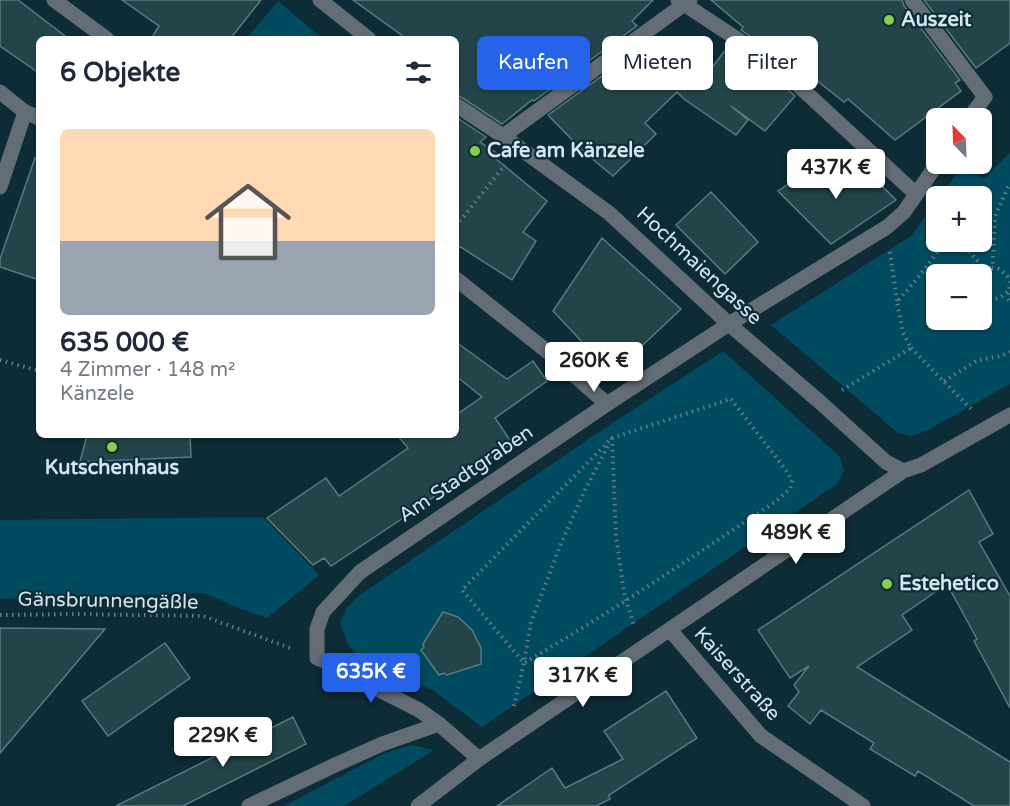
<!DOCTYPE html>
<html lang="de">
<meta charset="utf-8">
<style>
body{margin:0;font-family:"Varela Round",sans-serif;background:#f6f6f7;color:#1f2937;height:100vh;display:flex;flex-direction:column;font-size:22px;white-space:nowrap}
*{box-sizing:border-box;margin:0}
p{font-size:20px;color:#747a83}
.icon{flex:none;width:33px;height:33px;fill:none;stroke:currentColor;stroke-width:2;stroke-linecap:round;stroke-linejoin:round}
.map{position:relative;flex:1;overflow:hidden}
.details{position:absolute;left:36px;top:36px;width:423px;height:402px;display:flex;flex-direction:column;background:#fff;border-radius:9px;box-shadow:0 2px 4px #0004}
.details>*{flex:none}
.hud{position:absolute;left:477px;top:36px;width:442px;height:54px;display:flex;gap:12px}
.needle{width:39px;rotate:337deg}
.tools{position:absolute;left:926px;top:108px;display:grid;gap:12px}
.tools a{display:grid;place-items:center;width:66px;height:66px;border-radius:9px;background:#fff;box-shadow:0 2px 4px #0004;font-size:30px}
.price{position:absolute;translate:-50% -51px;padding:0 14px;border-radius:6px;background:#fff;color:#222;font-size:20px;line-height:39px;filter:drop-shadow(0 2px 3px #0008)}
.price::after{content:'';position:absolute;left:50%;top:36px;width:18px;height:14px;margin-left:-9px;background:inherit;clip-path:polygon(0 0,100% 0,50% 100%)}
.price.selected{background:#2563eb;color:#fff}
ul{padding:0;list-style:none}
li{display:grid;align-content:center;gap:12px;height:318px;padding:0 24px}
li+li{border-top:2px solid #e0e1e3}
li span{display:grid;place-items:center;height:186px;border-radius:9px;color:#555}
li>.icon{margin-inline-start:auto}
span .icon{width:108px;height:108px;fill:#fffc;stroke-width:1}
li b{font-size:26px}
h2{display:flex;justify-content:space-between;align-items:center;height:72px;padding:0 24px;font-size:26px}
.pill{padding:0 21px;border-radius:9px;background:#fff;box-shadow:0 2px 4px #0004;font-size:21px;line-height:54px}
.pill.selected{background:#2563eb;color:#fff}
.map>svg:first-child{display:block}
.green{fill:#004b60;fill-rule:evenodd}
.building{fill:#234549;stroke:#587b7f;stroke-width:1.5}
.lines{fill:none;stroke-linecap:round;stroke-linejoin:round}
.path{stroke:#657d86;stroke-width:4;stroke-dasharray:1.5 4.5;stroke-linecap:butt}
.minor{stroke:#636d76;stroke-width:15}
.poi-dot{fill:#89ce48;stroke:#0e2c36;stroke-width:2}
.labels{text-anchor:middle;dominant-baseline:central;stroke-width:4.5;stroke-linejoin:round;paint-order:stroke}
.poi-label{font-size:20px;font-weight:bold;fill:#d4e5ec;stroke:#0e2c36;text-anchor:start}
.street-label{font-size:20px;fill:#d4e5ec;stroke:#0e2c36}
</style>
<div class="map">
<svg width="1010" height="806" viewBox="0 0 1010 806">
<rect width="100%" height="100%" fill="#0e2c36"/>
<path class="green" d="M278,1L323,39H246Z
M1010,153V384L926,431L912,436L898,433L771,325L911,236L936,201V242H981V196H940L961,168L984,178ZM936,274H981V320H936Z
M723,351L839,456L844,470L837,484L482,727L434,691L359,656L349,646L340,624L346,609L360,595L602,430Z
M263,517L319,575L267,618L241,609L204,593L0,599V520Z
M412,745L434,750L344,806H284L385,753Z"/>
<path class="building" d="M0,0H18L69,39H39V73L0,46Z
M122,0H261L230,39H151L159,26Z
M353,0H653L632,21L637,26L534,101L532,100L502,124L461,97L456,95V39H407Z
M711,0H902L904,6L960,80L955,83L961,91L895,140L848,99L844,102L816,80L811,78L808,81L780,56L741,30L743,27Z
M924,0H1010V43L976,68Z
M653,39L702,81L729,45L769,72L795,96L765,131L731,106L748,120L736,135L684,99L677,92L645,123L656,134L613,176L585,153L548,115Z
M456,117L486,137L480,142L498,154L495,158L547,201L523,232L536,241L512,280L456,244Z
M35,158L39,159V280L0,267V259Z
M822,161L840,182L863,167L896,200L831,244L778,191Z
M711,192L758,242L725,274L676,225Z
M602,238L681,309L612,374L553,311Z
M456,342L507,379L533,361L547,381L495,418L512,443L403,518L331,566L324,558L313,565L267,518L326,478L339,496L408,448L397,435H456V415L482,397L456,376Z
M87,435H190L191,457L80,462Z
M969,490L993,534L979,542L1010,596V708L974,641L977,639L947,584L902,615L912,630L857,667L1010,762V806H974L918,771L915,776L870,749L874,743L821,710L810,724L788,706L799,692L794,685L809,666L790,678L758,630Z
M443,612L458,617L472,630L481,648V664L447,675L444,673L439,675L421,650L424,647L423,644Z
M0,628L105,629L0,753Z
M165,643L190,678L108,736L82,701Z
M666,691L697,738L609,795L610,799L596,806H497L552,768L565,788L623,759L604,731Z
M293,717L306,744L183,806H116Z"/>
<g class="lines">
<path class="path" d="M456,226L505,165
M961,242L983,267L999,269L1007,276L1010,282L1008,299L1010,303
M890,252L897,301
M981,276L984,272L992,267L993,261L995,216L1010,183
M981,290C990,303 999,300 1009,290
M911,348L971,409
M0,360L39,371
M944,381L978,360L997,357L1010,352
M842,390L911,348L903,333L897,302L917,279L945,242
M731,399L785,469L792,480L790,489L775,502C692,557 610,613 524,663L462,590L612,438Z
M612,438L616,536L624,593L634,626
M0,615L72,614L203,616L293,649
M514,706L524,663L531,622L560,546L585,490L609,444"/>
<path class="minor" d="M54,0L107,39
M320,0L369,39
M678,0L775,64L916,194
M912,0L985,97L969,118
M0,92L25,112L39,118
M456,105L503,136L609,213L729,324L821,403L886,462L903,471
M503,136L690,0
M0,187L25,112
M456,279L548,352L607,404
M670,630L761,736L863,806
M479,759L439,724L419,710L358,679L340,667L317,658V629L323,612L360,572L607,404L729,324L887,227L904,212L937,164
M249,806L335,765L382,744L439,724
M418,806L479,759L903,471L921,465L1010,415"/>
</g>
<g class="poi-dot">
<circle cx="889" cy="20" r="6"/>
<circle cx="475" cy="151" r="6"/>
<circle cx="112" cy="447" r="6"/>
<circle cx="887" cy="584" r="6"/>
</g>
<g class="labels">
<g class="poi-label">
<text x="901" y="20">Auszeit</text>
<text x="487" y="151">Cafe am Känzele</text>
<text x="112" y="468" text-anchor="middle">Kutschenhaus</text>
<text x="899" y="584">Estehetico</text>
</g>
<g class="street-label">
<text transform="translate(699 266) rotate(43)">Hochmaiengasse</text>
<text transform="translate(466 474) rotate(-34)">Am Stadtgraben</text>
<text transform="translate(108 601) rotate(1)">Gänsbrunnengäßle</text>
<text transform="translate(737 674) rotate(48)">Kaiserstraße</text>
</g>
</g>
</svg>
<div class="tools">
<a><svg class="needle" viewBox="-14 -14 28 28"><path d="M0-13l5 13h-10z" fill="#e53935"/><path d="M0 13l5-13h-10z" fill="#747a83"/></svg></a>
<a>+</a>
<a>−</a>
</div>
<b class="price" style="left:836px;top:200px">437K €</b>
<b class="price" style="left:594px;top:393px">260K €</b>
<b class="price" style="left:796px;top:565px">489K €</b>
<b class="price selected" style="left:371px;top:704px">635K €</b>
<b class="price" style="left:583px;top:708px">317K €</b>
<b class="price" style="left:223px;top:768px">229K €</b>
<div class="hud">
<a class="pill selected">Kaufen</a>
<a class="pill">Mieten</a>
<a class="pill">Filter</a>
</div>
<section class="details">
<h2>6 Objekte<svg class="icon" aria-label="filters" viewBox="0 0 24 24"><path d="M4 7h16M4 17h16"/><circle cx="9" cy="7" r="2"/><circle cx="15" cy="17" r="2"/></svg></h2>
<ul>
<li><span style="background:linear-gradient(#ffd9b3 60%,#9aa5b1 0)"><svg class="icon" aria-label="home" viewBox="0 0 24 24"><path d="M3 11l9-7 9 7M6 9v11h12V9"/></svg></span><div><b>635 000 €</b><p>4 Zimmer · 148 m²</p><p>Känzele</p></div></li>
</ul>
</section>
</div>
